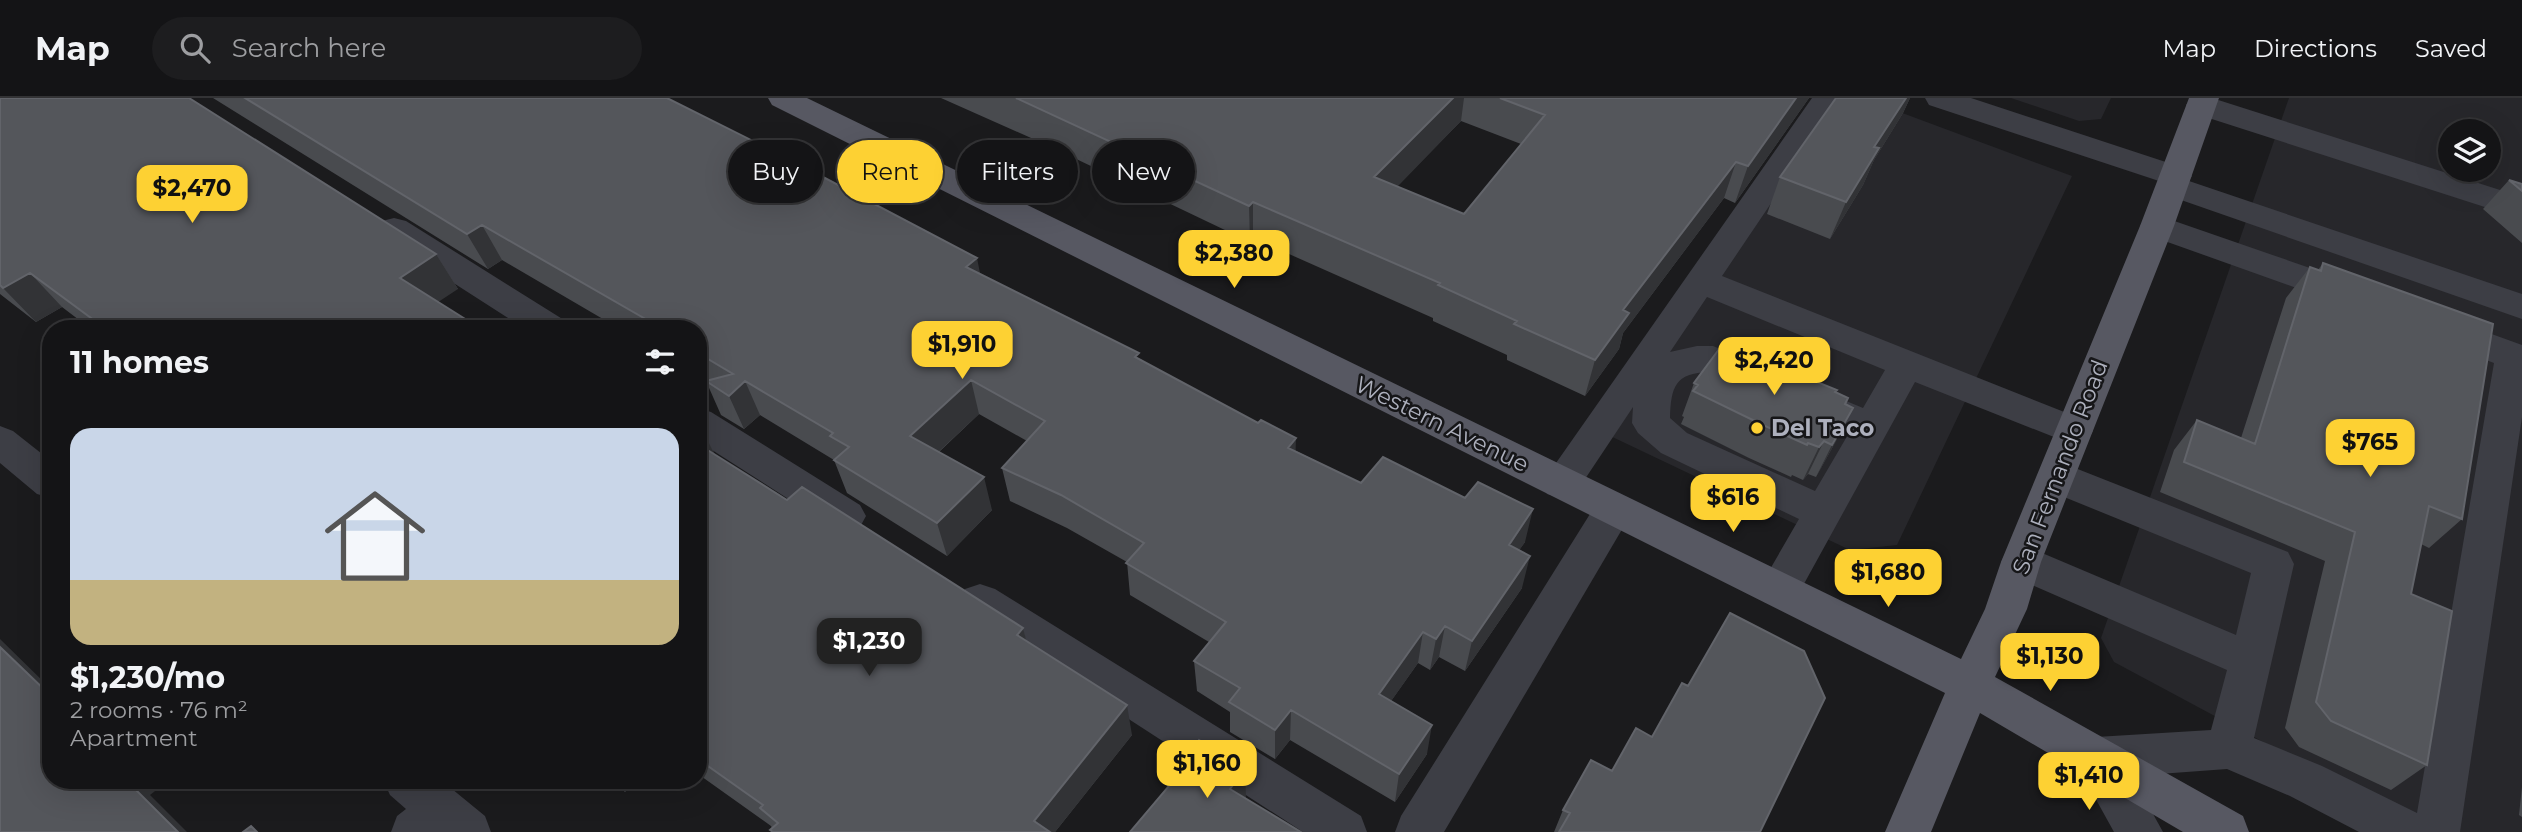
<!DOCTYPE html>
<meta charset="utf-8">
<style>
body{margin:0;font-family:Montserrat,sans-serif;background:#1d1d1f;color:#f1f3f6;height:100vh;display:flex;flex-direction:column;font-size:26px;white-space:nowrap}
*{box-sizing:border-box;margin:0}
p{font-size:23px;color:#9d9ea1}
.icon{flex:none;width:38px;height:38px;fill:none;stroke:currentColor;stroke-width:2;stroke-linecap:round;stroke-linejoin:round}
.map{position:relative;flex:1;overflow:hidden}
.side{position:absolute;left:42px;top:222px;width:665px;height:469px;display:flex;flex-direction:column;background:#141416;border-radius:28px;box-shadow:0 7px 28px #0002,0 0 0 2px #333335}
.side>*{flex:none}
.guide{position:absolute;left:728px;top:42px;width:665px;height:63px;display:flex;gap:14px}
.controls{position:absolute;left:2438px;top:21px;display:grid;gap:14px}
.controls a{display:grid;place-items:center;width:63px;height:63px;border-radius:50%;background:#141416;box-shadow:0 7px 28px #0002,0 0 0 2px #333335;font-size:35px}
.price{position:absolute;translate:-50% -60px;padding:0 16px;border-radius:14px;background:#fdd133;color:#111;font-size:23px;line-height:46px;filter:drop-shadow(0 2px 4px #0008)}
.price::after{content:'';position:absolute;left:50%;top:42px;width:21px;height:16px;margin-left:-10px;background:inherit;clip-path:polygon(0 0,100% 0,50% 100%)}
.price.on{background:#222;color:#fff}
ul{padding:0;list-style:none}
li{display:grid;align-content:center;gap:14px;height:371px;padding:0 28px}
li span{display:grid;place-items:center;height:217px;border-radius:21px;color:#555}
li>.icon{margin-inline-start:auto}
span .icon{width:126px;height:126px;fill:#fffc;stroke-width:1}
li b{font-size:30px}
h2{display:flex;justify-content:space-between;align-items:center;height:84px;padding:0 28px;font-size:30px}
.pill{padding:0 24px;border-radius:32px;background:#141416;box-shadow:0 7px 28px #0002,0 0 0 2px #333335;font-size:24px;line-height:63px}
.pill.on{background:#fdd133;color:#111}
header{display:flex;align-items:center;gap:42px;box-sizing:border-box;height:98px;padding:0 35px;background:#141416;border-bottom:2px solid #333335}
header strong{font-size:33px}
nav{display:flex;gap:38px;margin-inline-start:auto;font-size:24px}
.search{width:490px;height:63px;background:#1d1d1f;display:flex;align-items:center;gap:18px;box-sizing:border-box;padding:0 24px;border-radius:38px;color:#9d9ea1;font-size:26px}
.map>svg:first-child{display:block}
.built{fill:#27272b;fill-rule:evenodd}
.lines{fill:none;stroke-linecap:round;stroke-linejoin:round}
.minor{fill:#3d3e45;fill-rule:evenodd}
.major{fill:#575862;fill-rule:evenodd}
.wall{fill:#494b4f;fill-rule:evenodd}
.shaded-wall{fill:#323336}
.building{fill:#54565b;stroke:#62646a;stroke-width:2}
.poi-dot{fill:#fdd133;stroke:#161618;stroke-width:2.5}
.labels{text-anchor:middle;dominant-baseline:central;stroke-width:5;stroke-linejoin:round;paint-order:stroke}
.street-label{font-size:23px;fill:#adb0bd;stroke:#161618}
.poi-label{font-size:23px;font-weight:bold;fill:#adb0bd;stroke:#161618;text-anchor:start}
</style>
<header>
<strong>Map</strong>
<div class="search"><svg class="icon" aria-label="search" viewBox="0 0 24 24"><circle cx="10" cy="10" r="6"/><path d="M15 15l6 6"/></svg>Search here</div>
<nav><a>Map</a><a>Directions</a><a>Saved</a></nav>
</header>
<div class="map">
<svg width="2522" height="734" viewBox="0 0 2522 734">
<rect width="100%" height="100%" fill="#1b1b1d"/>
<path class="built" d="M1841,0H1862L2072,78L1897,447L1850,452L1604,335Z
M2011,0H2111L2101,21L2079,23Z
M2289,0H2522V734H2431L2114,564L2101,540ZM2450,33H2488V72H2450Z"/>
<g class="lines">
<path class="minor" d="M1812,0H1842L1722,178L2087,323L2093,333L2087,343L2074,347L1915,284L1794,504L1779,509L1764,504L1758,492L1799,421L1661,355L1638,335L1632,325L1633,309L1575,396L1561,400L1547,396L1542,385ZM1707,199L1885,272L1863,310L1713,248H1697L1670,254ZM1709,274L1849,335L1815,393L1687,335L1670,320C1671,289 1675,275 1709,274Z
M1925,0H1971L2187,71L2192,78L2189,83L2522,196V221L2161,95L2156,88L2159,83L1929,7Z
M2192,0H2212L2522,99V121L2190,14L2186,7Z
M2157,117L2362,188L2367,197L2362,206L2350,209L2145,136L2140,128L2145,120Z
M394,120L406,123L564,222L569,231H525L382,139L377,131L382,123Z
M2439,217L2522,247V319L2460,734H2359L2290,698L2227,671L2132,678L2163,734H2114L2073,660L2080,645L2096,639L2211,632L2227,572L2007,476L2001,464L2007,452L2021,447L2035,452L2236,537L2251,475L2042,390L2037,379L2042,368L2056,364L2070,368L2288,454L2294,466L2254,640L2322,668L2417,715L2494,265L2426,239L2421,230L2426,221Z
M698,310L711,314L860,407L866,418L860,429L846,434L832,429L698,343Z
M0,328L13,333L51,363V400L37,396L0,365Z
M1614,395L1628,400L1634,411L1444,734H1395L1401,718L1600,400Z
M980,486L995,491L1361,718L1367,734H1303L965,515L959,503L965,491Z
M383,682H441L485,718L491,734H391L397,718L406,711L390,697Z"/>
<path class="major" d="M768,0H807L1961,561L1985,511L2001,464L2140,128L2189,0H2219L2174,128L2041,464L2027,511L1995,579L2243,718L2249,734H2183L1980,615L1931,734H1885L1945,595L772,7Z"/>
</g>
<path class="wall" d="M0,0L436,156L458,191L87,228L62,209L36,224L0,196Z
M213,0H667L980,176L1140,261L1296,353L1361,385L1525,444L1519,452L1522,490L1465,573L1439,559L1430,572L1418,565L1391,603L1427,656L1395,704L1290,642L1275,661L1230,634V614L1197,593L1194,563L1209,544L1130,497L1127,464L1067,430L1010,403L1002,370L1027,343L979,316L939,354L992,412L947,458L847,395L834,362L760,317L744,331L721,317L706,283H709L698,276V231H620L502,162L488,171Z
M941,0H1809L1735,105L1724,100L1623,235L1619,251L1585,298L1507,262V257L1433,223V220L1253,140L1250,144L1049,48ZM1461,23L1521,46L1464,116L1397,88Z
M1836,0H1910L1903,15L1874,62L1863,87L1830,141L1767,116L1780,79Z
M2509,82L2522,86V145L2483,111Z
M2323,165L2462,421L2429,450L2421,446L2411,496L2427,667L2391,692L2299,649L2285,630L2325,463L2160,394L2174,352L2197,322L2241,340L2286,200L2310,169L2318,172Z
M1694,285L1836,295L1845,307L1836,343L1816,379L1808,376L1803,382L1792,377L1791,379L1749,360L1681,326L1684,319L1682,318Z
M698,323L715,357L787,402L1023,530L1026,543L1132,637L1055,734H772L770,732L772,730L771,728L698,676Z
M1612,673L1760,734H1554L1563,712Z
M611,682H637L625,694Z
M2522,689V719L2519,717Z"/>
<path class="shaded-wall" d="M1453,0H1464L1461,23L1372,115L1374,79Z
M1796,0H1809L1735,105L1748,68Z
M1906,0H1910L1903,15L1874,62L1863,87L1830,141L1846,104L1874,49Z
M1736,64L1724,100L1623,235L1619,251L1585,298L1595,262L1623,212Z
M1253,104V140L1250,144L1249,108Z
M482,127L502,162L488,171L467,136Z
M436,156L458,191L423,214L400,180Z
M977,160L984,195L966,169Z
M30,175L62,209L36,224L3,190Z
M971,282L979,316L920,371L910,338Z
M745,283L760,317L744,331L729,298Z
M1853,310L1836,343L1816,379L1832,347Z
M698,323L715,357L698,368Z
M1296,340L1295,373L1288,350Z
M1824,343L1808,376L1803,382L1819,349Z
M984,379L992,412L947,458L937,425Z
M1533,411L1525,444L1501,479L1509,447Z
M1530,458L1522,490L1465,573L1472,543Z
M1445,528L1439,559L1430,572L1436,541Z
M1023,530L1031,561L1017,537Z
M1423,534L1418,565L1375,626L1379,596Z
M0,541L51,591V598L0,549Z
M1127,607L1132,637L1055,734H1037L1034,723Z
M1291,612L1290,642L1275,661V632Z
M1432,627L1427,656L1395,704L1399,676Z
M1245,671L1246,700L1230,691Z
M126,682H145L155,693L150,697L187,734H178Z
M616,682H637L625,694Z"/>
<path class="building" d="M0,0H189L436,156L400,180L481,231H82L95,223L30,175L3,190L0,187Z
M245,0H667L785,59L977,160L966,169L1139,255L1135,259L1258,325L1261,322L1296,340L1288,350L1361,385L1383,359L1465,400L1478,384L1533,411L1509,447L1530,458L1472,543L1445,528L1436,541L1423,534L1379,596L1432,627L1399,676L1291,612L1275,632L1229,604L1240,590L1194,563L1226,524L1126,465L1144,445L1061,397L1002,370L1045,323L971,282L910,338L984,379L937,425L834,362L849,349L830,338L833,335L745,283L729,298L706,283L733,276L698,255V231H663L482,127L467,136Z
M1016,0H1453L1374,79L1464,116L1545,17L1500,0H1796L1748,68L1736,64L1623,212L1629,215L1595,262L1514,226L1517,223L1438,187L1440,185L1253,104L1249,108Z
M1836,0H1906L1874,49L1879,50L1846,104L1780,79Z
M2509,82L2522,86V93Z
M2323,165L2493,226L2462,421L2429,408L2411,496L2452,513L2427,667L2331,623L2316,604L2355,434L2184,364L2197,322L2255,346L2310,169L2321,173Z
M1723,246L1837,292L1835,294L1848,300L1845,306L1853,310L1832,347L1824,343L1819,349L1808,345L1807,347L1763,327L1693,293L1698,287L1694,285Z
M698,346L787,402L802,389L1023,530L1017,537L1127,607L1034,723L1050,734H773L770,732L778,725L760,710L763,707L698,661Z
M1730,515L1804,553L1825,600L1760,734H1559L1570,715L1563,712L1591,662L1612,673L1636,630L1652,639L1682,585L1688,588Z
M0,549L51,598V682H126L178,734H0Z
M1199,642L1245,671L1230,691L1301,734H1130L1169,688L1165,685Z
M251,728L257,734H243Z"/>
<circle class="poi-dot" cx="1757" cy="330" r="7"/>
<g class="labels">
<g class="street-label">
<text transform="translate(1442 326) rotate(26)">Western Avenue</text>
<text transform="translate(2060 369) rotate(-69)">San Fernando Road</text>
</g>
<g class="poi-label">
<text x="1771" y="330">Del Taco</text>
</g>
</g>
</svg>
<div class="controls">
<a><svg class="icon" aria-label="layers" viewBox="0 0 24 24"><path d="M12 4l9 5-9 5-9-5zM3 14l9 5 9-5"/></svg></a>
</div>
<b class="price" style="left:192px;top:127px">$2,470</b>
<b class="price" style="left:1234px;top:192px">$2,380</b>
<b class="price" style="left:962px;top:283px">$1,910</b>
<b class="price" style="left:1774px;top:299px">$2,420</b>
<b class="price" style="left:2370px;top:381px">$765</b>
<b class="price" style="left:1733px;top:436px">$616</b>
<b class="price" style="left:1888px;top:511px">$1,680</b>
<b class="price on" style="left:869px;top:580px">$1,230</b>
<b class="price" style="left:2050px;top:595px">$1,130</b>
<b class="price" style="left:1207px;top:702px">$1,160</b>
<b class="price" style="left:2089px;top:714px">$1,410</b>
<div class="guide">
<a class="pill">Buy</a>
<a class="pill on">Rent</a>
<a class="pill">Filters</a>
<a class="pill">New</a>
</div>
<section class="side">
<h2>11 homes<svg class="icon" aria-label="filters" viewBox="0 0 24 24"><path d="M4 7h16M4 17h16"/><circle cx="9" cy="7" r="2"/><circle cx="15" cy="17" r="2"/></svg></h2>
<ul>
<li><span style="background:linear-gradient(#c9d6e8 70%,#c2b280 0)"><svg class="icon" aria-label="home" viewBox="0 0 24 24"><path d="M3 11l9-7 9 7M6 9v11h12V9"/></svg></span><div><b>$1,230/mo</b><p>2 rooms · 76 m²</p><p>Apartment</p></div></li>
</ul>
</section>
</div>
